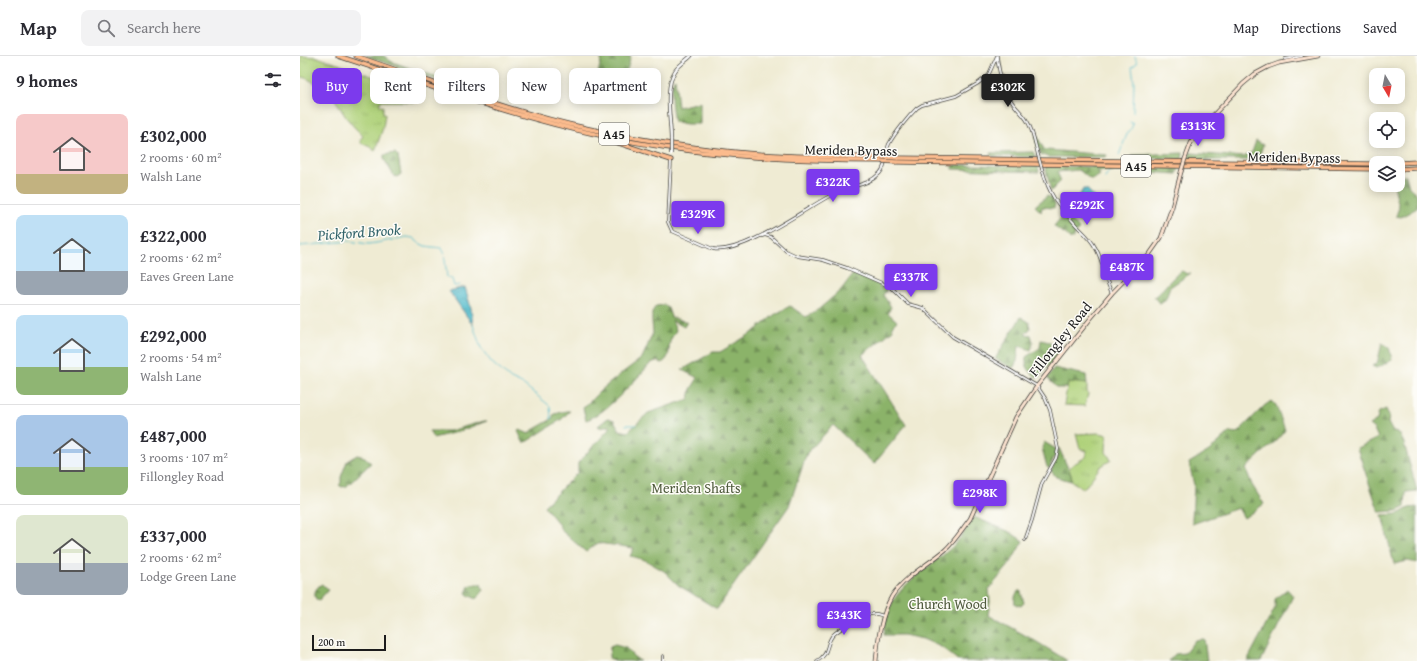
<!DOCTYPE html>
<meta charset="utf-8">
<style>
body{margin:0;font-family:"Gentium Book Plus",serif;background:#f2f2f3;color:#2b2b33;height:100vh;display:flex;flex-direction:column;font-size:15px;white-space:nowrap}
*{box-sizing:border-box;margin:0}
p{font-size:13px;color:#7c7c81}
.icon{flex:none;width:22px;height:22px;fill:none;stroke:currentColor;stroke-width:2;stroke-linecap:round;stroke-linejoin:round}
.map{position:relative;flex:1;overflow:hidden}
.sheet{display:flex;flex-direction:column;background:#fff;width:300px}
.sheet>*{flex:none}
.guide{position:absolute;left:12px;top:12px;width:380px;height:36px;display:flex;gap:8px}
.needle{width:26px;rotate:170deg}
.buttons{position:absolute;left:1069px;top:12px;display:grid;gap:8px}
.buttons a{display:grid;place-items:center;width:36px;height:36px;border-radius:8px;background:#fff;box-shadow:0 2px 10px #0003;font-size:20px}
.scale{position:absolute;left:12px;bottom:10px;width:74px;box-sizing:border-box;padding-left:4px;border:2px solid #1c1c1c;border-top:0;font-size:11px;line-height:14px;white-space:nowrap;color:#1c1c1c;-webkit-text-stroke:3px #fdfcf7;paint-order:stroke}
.price{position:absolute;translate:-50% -34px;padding:0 9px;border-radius:4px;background:#7c3aed;color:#fff;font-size:13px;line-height:26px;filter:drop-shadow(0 1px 2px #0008)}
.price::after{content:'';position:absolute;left:50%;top:24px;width:12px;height:9px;margin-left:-6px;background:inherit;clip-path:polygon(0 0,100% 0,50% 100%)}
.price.on{background:#222;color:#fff}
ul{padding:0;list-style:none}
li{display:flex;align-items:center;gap:12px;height:100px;padding:0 16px}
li+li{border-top:1px solid #e1e1e2}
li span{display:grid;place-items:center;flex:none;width:112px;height:80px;border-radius:8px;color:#555}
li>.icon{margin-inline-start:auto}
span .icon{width:48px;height:48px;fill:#fffc;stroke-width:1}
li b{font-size:17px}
h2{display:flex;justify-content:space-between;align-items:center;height:48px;padding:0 16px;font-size:17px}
.chip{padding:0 14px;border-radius:8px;background:#fff;box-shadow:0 2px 10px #0003;font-size:14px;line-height:36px}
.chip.on{background:#7c3aed;color:#fff}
header{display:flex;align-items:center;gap:24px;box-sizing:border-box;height:56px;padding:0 20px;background:#fff;border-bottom:1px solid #e1e1e2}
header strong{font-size:19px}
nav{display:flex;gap:22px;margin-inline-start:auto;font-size:14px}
.search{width:280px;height:36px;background:#f2f2f3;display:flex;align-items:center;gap:10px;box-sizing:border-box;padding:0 14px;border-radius:8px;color:#7c7c81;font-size:15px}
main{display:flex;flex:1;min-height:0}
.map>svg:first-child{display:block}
.grass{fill:url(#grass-tufts);stroke:#66764a}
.forest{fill:url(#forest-firs);stroke:#546842}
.water{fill:url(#water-waves);stroke:#356a73}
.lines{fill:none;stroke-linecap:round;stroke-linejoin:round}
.stream{stroke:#4eb9ca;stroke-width:1}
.minor-casing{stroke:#3c3b37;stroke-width:3.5}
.tertiary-casing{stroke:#3c3b37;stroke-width:4}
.secondary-casing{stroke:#3c3b37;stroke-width:4.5}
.trunk-casing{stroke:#3c3b37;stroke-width:5}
.minor{stroke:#fff;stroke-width:2}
.tertiary{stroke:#fff;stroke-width:2.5}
.secondary{stroke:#fde4d1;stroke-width:3}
.trunk{stroke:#fbbb8d;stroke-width:3.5}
.minor-bridge-casing{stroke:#3c3b37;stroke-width:3.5;stroke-linecap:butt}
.tertiary-bridge-casing{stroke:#3c3b37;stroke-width:4;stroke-linecap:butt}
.secondary-bridge-casing{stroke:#3c3b37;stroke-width:4.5;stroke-linecap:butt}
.trunk-bridge-casing{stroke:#3c3b37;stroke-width:5;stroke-linecap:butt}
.minor-bridge{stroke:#fff;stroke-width:2}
.tertiary-bridge{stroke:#fff;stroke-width:2.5}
.secondary-bridge{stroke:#fde4d1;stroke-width:3}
.trunk-bridge{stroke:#fbbb8d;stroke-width:3.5}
.labels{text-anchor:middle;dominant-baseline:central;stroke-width:3;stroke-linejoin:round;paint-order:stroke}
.shield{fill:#fdfcf7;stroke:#605f5e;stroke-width:1}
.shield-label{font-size:13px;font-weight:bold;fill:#1c1c1c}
.street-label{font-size:14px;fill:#1c1c1c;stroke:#fdfcf7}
.park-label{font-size:14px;fill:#4f5b3d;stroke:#fdfcf7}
.water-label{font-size:15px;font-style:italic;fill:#32636a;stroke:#fdfcf7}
</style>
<header>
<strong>Map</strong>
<div class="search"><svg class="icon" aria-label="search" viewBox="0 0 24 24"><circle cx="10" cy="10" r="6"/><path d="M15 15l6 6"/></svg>Search here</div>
<nav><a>Map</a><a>Directions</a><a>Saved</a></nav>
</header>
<main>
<section class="sheet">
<h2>9 homes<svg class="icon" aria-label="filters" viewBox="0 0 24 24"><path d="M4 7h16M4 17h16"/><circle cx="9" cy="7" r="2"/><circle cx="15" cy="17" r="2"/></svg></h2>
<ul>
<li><span style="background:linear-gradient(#f6c9c9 75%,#c2b280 0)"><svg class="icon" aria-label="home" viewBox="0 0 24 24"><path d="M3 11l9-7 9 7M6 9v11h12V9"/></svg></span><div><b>£302,000</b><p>2 rooms · 60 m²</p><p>Walsh Lane</p></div></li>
<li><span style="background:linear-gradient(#bfe0f5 70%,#9aa5b1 0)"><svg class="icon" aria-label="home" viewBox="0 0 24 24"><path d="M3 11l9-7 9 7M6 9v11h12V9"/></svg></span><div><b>£322,000</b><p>2 rooms · 62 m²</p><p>Eaves Green Lane</p></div></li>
<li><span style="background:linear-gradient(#bfe0f5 65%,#8fb573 0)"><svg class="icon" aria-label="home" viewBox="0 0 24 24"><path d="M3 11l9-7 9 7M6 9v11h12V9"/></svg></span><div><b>£292,000</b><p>2 rooms · 54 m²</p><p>Walsh Lane</p></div></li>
<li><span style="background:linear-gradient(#a9c7e8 65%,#8fb573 0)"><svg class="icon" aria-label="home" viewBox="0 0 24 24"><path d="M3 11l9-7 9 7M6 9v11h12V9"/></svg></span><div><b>£487,000</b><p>3 rooms · 107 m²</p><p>Fillongley Road</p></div></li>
<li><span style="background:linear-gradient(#dfe7d0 60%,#9aa5b1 0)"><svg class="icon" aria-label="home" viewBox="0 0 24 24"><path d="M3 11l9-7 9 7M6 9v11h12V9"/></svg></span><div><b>£337,000</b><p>2 rooms · 62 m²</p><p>Lodge Green Lane</p></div></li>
</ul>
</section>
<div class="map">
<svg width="1117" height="605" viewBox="0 0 1117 605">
<defs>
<pattern id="grass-tufts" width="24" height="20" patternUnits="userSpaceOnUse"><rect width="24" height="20" fill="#afd179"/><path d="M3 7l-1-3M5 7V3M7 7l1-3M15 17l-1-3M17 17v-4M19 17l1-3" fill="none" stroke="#96b368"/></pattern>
<pattern id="forest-firs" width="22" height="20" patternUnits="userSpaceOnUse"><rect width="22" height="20" fill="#8bb369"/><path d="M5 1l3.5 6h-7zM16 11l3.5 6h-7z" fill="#719156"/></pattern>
<pattern id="water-waves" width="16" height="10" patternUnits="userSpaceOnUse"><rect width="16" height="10" fill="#4eb9ca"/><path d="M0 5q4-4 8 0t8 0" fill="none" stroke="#449ead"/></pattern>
</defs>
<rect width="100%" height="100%" fill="#fdfcf7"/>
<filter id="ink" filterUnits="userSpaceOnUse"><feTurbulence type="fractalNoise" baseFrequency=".025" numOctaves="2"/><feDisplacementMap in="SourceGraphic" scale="8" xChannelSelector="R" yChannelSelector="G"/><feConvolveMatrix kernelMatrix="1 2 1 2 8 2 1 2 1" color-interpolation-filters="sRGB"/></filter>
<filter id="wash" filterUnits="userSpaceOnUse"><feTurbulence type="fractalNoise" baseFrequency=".012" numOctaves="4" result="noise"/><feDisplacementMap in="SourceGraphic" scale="16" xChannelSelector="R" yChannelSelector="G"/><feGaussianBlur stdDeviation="0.9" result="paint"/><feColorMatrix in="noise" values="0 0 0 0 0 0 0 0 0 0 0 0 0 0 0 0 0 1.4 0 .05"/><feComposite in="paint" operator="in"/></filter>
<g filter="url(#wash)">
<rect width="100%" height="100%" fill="#efebd3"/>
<path class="grass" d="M0,0L17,1L53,13L79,23L118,34L116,46L80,45V50H83V58H85L83,72L75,95L70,91L61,87L60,84L63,80C57,74 51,68 46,61C42,56 40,50 36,45C29,37 10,21 0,21Z
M774,325L787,328V335L788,338L785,350L764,349L768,326Z
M800,377L807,379L806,396L811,404L800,411L787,429L783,432L771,425V419L769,413L772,409L786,401V395L780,393L776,378Z"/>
<path class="forest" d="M65,0H84L92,6L173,33L171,35Z
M302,0H331L325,21L298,18Z
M375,22L378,51L400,46V68H387L374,66C372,53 368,34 375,22Z
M736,79L744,93L747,94L807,99L806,101H748L742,99L740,97L735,82Z
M956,85L963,89L958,103L950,104H888L890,97L944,101L952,96Z
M733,96L736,101L693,100H691L690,97Z
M95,97L98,100L101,118L97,121L94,120L84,103V99Z
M883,97L882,103L839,102L833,101L832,99Z
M655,109L738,110L739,116L653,113L652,110Z
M745,110L879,112L877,118L832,115H797L800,119L794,123H790L779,114L757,116L761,125L751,135Z
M1098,120H1106L1109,131L1117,138V152L1101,161L1096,160L1099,151L1094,129H1098Z
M747,140L752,142L755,148L754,152L742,151L741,156L735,150Z
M765,157L779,173L771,184C767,177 760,176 754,170Z
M882,215L887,218L891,217L870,231C866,238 869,245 859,247L854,241C865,233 870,222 882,215Z
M553,218L564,221L587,233L583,239L591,251L588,257L597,265L592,270L593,274L562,299L606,369L574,408L533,369L507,397L489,450L417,553L378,529L364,515L345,504L330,500L334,492L298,487L286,496L262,475L257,466L244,450L278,416V407L310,372V370H306L302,372L298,370L308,362L314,364L319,374L328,376L348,357L389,343L391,333L398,322L382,314L413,296H420L452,277L474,259L490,250L506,261L519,253L541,234Z
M364,249L368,252L371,261L387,266L384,271L372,264L376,274C374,278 371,282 370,286C368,295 371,301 362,307L356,305L351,307C336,323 305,359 286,364L283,352L300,335L322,317L342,302L353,277L352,265V256L356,250Z
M721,261L729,266L730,273L725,278L731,279L733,286L731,294L719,290L717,305L713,312L695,303Z
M741,284L749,286L760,296L738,322C730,316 725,312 726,301L740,292Z
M1082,287L1089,291L1092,304L1081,310L1076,312L1072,310L1075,309L1077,308Z
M754,312L786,319L787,328L768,326L767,332H757L747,322Z
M971,345L976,349L985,374C975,389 958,398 946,413L952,429L964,448L944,462L938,452L892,468V463L894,429L889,407L909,395L930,376L937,377L964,350Z
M1086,353L1089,360L1088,367L1093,376L1099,377L1104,387L1117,435L1106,436L1105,451L1097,455L1079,456L1057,392L1078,382L1074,373L1069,369L1077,364L1079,356Z
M266,355H270L262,363L226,386H223L218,375L220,374L229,378L231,375L252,363L254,358Z
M184,365H187L157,376L133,382L129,375H150Z
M744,386L756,393V397L749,413L747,411L742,392Z
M759,392L771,419V425L756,421L751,415L757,402Z
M57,399L65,401L71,407L47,430L42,431L39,429L41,427V421L47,405Z
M1117,451V507L1108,505L1094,508L1082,459L1098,458L1109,452Z
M674,461L710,476L723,485L710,508L689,533L690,546L688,559L732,583L768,605H659L641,591L623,583L604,579H584C585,569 586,560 590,551C603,523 634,510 654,489C662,481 668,470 674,461Z
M22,528L28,534L19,544L16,543C13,537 16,531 22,528Z
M176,528H181L183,535L177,543L168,539L166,537L169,530Z
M987,533L993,540L961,605H947L975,552V543Z
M720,534L721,536L724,547L721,550L715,548C714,543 715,537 720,534Z
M904,583L907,605H869L875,598L885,597L895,584Z
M315,589L326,592L333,600L340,605H316L309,602L310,591Z"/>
<path class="water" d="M783,133H787L797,144L798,149L779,166L775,160L780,152L777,144Z
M165,231L171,252L173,269L149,235Z"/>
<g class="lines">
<path class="stream" d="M833,56L834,26L832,11L837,7L835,0
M819,99L827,78L831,73L833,68L830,66
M805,122L809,116
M0,190L49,185L68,188L76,187L107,181L113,182L119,187L125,190L141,192L144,196L147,221L152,223L154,230L160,229
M173,269L181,292L192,307L211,323L224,329L250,350L251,363
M326,369H336"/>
</g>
</g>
<g filter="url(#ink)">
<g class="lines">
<g class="minor-casing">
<path id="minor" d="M697,1C699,17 703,33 712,46C716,52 722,57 726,63C733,73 735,87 738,99
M985,3L1002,0
M371,104L368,166L372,175L413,193C444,199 509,149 539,135C553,129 568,130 580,117C587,110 585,97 589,88C595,77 608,61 617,52L622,49L656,40L677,28L688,20L697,0
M742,113C750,141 758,149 777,170C784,177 791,183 795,191C804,205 804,223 812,237
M462,180L465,179L471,181L486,195L497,200L523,204L547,212L591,231L608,248L623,252L653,281L737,330L745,342L750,354L758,393L756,402L742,427L732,464L725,484
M363,605V600
M517,605C530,598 525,588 533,579C539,573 563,559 571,558C576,557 580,559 584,560"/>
</g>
<g class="tertiary-casing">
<path id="tertiary" d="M371,84C371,65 364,32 375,15C379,9 386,5 391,0"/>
</g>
<g class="secondary-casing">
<path id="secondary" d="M885,103L891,87L900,73L943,28L955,18L968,11L979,7L1018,0
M576,605C578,583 581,559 592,540C605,520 628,509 645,494C655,485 662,473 670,463L716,361L737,330L791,262L812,237L849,199L861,182L872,151L881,116"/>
</g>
<g class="trunk-casing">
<path id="trunk" d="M38,0C125,28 210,60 299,79C392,100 485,105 581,105
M56,0C133,26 210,56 290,73C351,86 414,96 476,99C511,101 546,101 582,101
M303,82L371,104
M597,102L1076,108
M596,106L1076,113
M1098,107L1117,106
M1098,113L1117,112"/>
</g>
<use href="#minor" class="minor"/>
<use href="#tertiary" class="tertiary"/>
<use href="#secondary" class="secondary"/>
<use href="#trunk" class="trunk"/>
<g class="minor-bridge-casing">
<path id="minor-bridge" d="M738,99L742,113"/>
</g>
<g class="tertiary-bridge-casing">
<path id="tertiary-bridge" d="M371,98V84"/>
</g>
<g class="secondary-bridge-casing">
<path id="secondary-bridge" d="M881,116L885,103"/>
</g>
<g class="trunk-bridge-casing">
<path id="trunk-bridge" d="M582,101L597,102
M581,105L596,106"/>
</g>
<use href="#minor-bridge" class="minor-bridge"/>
<use href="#tertiary-bridge" class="tertiary-bridge"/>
<use href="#secondary-bridge" class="secondary-bridge"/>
<use href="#trunk-bridge" class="trunk-bridge"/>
</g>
</g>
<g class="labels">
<g class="shield">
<rect x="299" y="67" width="30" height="22" rx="3"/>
<rect x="821" y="99" width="30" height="22" rx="3"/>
</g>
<g class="shield-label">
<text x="314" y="78">A45</text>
<text x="836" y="110">A45</text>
</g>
<g class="street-label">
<text transform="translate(551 94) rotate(1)">Meriden Bypass</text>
<text transform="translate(994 101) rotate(1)">Meriden Bypass</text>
<text transform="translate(760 283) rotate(-51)">Fillongley Road</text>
</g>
<g class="park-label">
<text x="396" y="432">Meriden Shafts</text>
<text x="648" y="548">Church Wood</text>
</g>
<g class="water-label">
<text transform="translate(59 176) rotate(-4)">Pickford Brook</text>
</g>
</g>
</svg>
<div class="buttons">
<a><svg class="needle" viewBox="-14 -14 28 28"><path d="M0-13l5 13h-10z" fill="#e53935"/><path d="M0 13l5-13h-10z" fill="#7c7c81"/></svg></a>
<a><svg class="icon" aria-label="locate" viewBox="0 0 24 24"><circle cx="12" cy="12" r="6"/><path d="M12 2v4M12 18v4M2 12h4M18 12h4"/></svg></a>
<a><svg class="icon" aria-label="layers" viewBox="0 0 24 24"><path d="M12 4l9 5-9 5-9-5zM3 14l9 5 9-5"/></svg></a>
</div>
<div class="scale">200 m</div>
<b class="price on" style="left:708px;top:52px">£302K</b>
<b class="price" style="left:898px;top:91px">£313K</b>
<b class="price" style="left:533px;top:147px">£322K</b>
<b class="price" style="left:787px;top:170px">£292K</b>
<b class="price" style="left:398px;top:179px">£329K</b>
<b class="price" style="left:827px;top:232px">£487K</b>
<b class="price" style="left:611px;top:242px">£337K</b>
<b class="price" style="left:680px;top:458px">£298K</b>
<b class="price" style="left:544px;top:580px">£343K</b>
<div class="guide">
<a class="chip on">Buy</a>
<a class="chip">Rent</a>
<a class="chip">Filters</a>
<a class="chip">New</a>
<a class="chip">Apartment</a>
</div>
</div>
</main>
